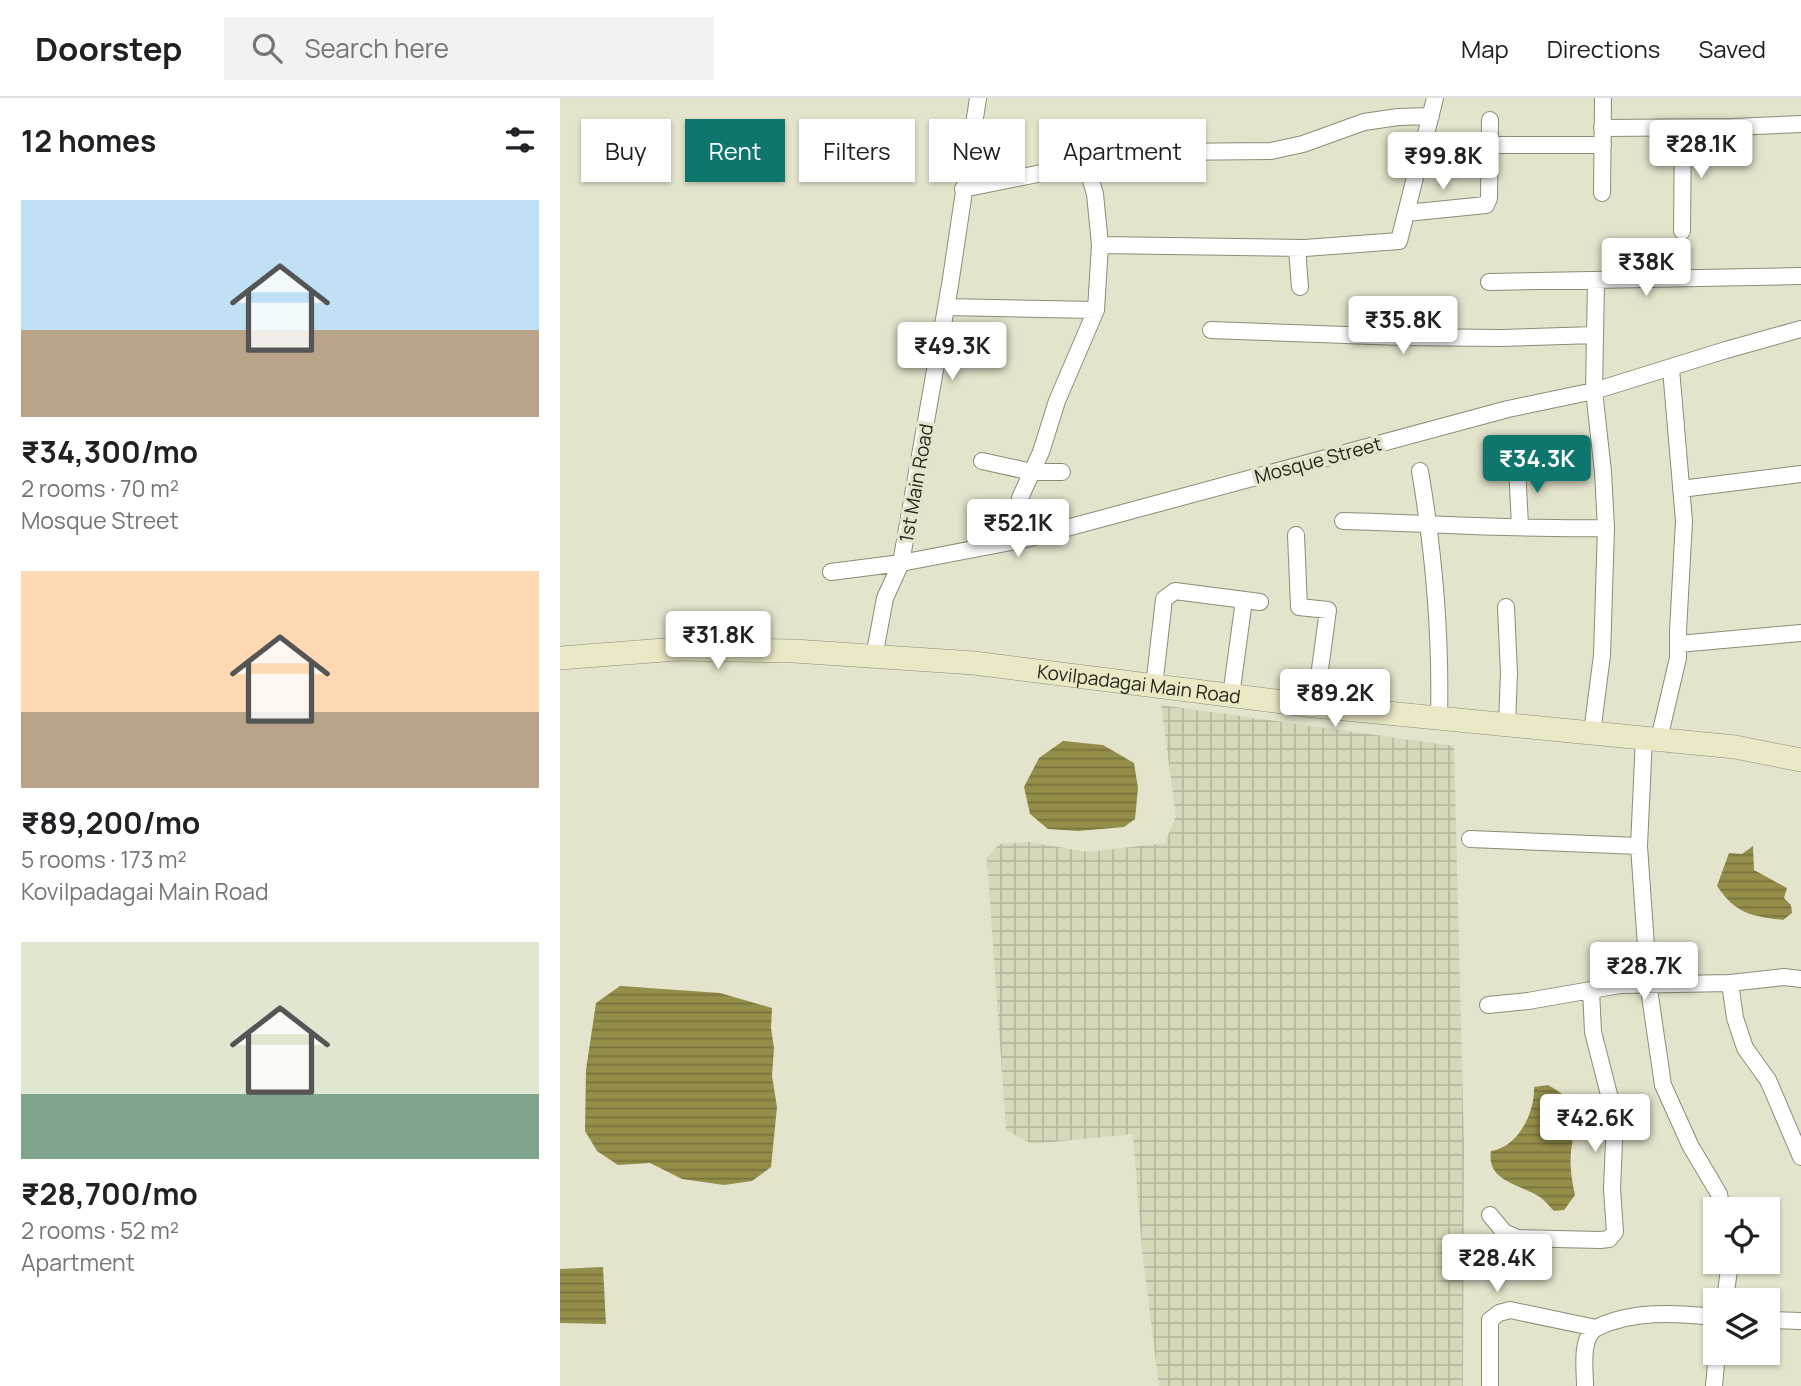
<!DOCTYPE html>
<meta charset="utf-8">
<style>
body{margin:0;font-family:Manrope,sans-serif;background:#f2f2f2;color:#202124;height:100vh;display:flex;flex-direction:column;font-size:26px;white-space:nowrap}
*{box-sizing:border-box;margin:0}
p{font-size:23px;color:#757577}
.icon{flex:none;width:38px;height:38px;fill:none;stroke:currentColor;stroke-width:2;stroke-linecap:round;stroke-linejoin:round}
.map{position:relative;flex:1;overflow:hidden}
.drawer{display:flex;flex-direction:column;background:#fff;width:560px}
.drawer>*{flex:none}
.banner{position:absolute;left:21px;top:21px;width:665px;height:63px;display:flex;gap:14px}
.controls{position:absolute;left:1143px;top:1099px;display:grid;gap:14px}
.controls a{display:grid;place-items:center;width:77px;height:77px;border-radius:0px;background:#fff;box-shadow:0 2px 5px #0004;font-size:35px}
.price{position:absolute;translate:-50% -60px;padding:0 16px;border-radius:7px;background:#fff;color:#222;font-size:23px;line-height:46px;filter:drop-shadow(0 2px 4px #0008)}
.price::after{content:'';position:absolute;left:50%;top:42px;width:21px;height:16px;margin-left:-10px;background:inherit;clip-path:polygon(0 0,100% 0,50% 100%)}
.price.on{background:#0f766e;color:#fff}
ul{padding:0;list-style:none}
li{display:grid;align-content:center;gap:14px;height:371px;padding:0 21px}
li span{display:grid;place-items:center;height:217px;border-radius:0px;color:#555}
li>.icon{margin-inline-start:auto}
span .icon{width:126px;height:126px;fill:#fffc;stroke-width:1}
li b{font-size:30px}
h2{display:flex;justify-content:space-between;align-items:center;height:84px;padding:0 21px;font-size:30px}
.chip{padding:0 24px;border-radius:0px;background:#fff;box-shadow:0 2px 5px #0004;font-size:24px;line-height:63px}
.chip.on{background:#0f766e;color:#fff}
header{display:flex;align-items:center;gap:42px;box-sizing:border-box;height:98px;padding:0 35px;background:#fff;border-bottom:2px solid #e0e0e0}
header strong{font-size:33px}
nav{display:flex;gap:38px;margin-inline-start:auto;font-size:24px}
.search{width:490px;height:63px;background:#f2f2f2;display:flex;align-items:center;gap:18px;box-sizing:border-box;padding:0 24px;border-radius:0px;color:#757577;font-size:26px}
main{display:flex;flex:1;min-height:0}
.map>svg:first-child{display:block}
.industrial{fill:url(#industrial-grid)}
.water{fill:url(#water-rules)}
.lines{fill:none;stroke-linecap:round;stroke-linejoin:round}
.street-casing{stroke:#8d8c77;stroke-width:18}
.secondary-casing{stroke:#8d8c77;stroke-width:24}
.street{stroke:#fff;stroke-width:16}
.secondary{stroke:#ebe8c5;stroke-width:23}
.labels{text-anchor:middle;dominant-baseline:central;stroke-width:7;stroke-linejoin:round;paint-order:stroke}
.street-label{font-size:19px;fill:#25251c;stroke:#e4e3cc}
</style>
<header>
<strong>Doorstep</strong>
<div class="search"><svg class="icon" aria-label="search" viewBox="0 0 24 24"><circle cx="10" cy="10" r="6"/><path d="M15 15l6 6"/></svg>Search here</div>
<nav><a>Map</a><a>Directions</a><a>Saved</a></nav>
</header>
<main>
<section class="drawer">
<h2>12 homes<svg class="icon" aria-label="filters" viewBox="0 0 24 24"><path d="M4 7h16M4 17h16"/><circle cx="9" cy="7" r="2"/><circle cx="15" cy="17" r="2"/></svg></h2>
<ul>
<li><span style="background:linear-gradient(#bfe0f5 60%,#b9a48a 0)"><svg class="icon" aria-label="home" viewBox="0 0 24 24"><path d="M3 11l9-7 9 7M6 9v11h12V9"/></svg></span><div><b>₹34,300/mo</b><p>2 rooms · 70 m²</p><p>Mosque Street</p></div></li>
<li><span style="background:linear-gradient(#ffd9b3 65%,#b9a48a 0)"><svg class="icon" aria-label="home" viewBox="0 0 24 24"><path d="M3 11l9-7 9 7M6 9v11h12V9"/></svg></span><div><b>₹89,200/mo</b><p>5 rooms · 173 m²</p><p>Kovilpadagai Main Road</p></div></li>
<li><span style="background:linear-gradient(#dfe7d0 70%,#7fa58c 0)"><svg class="icon" aria-label="home" viewBox="0 0 24 24"><path d="M3 11l9-7 9 7M6 9v11h12V9"/></svg></span><div><b>₹28,700/mo</b><p>2 rooms · 52 m²</p><p>Apartment</p></div></li>
</ul>
</section>
<div class="map">
<svg width="1241" height="1288" viewBox="0 0 1241 1288">
<defs>
<pattern id="industrial-grid" width="8" height="8" patternUnits="userSpaceOnUse" patternTransform="scale(1.75)"><rect width="8" height="8" fill="#d9d7ba"/><path d="M0 4h8M4 0v8" fill="none" stroke="#bab89f"/></pattern>
<pattern id="water-rules" width="6" height="5" patternUnits="userSpaceOnUse" patternTransform="scale(1.75)"><rect width="6" height="5" fill="#938e49"/><path d="M0 2.5h6" fill="none" stroke="#78743c"/></pattern>
</defs>
<rect width="100%" height="100%" fill="#e4e3cc"/>
<path class="industrial" d="M601,607L894,648L904,1047L903,1288H599L582,1151L573,1036L472,1046L446,1032L427,760L439,746L469,744L528,754L605,745L616,718Z"/>
<path class="water" d="M503,643L543,647L574,665L578,690L575,721L564,729L518,733L488,731L470,716L464,689L479,660Z
M1193,748L1194,772L1227,790L1224,800L1231,807L1232,815L1223,822C1191,818 1176,816 1157,788L1169,755L1182,756Z
M60,888L160,895L212,910L211,930L214,950L212,978L217,1009L211,1069L192,1083L164,1087L122,1081L90,1065L58,1067L37,1053L25,1033L26,972L36,905Z
M988,987C1022,1007 1017,1011 1012,1046C1009,1064 1011,1079 1015,1097L1004,1112L994,1113C989,1108 984,1101 978,1098C959,1086 926,1083 931,1053C959,1049 975,1014 974,989Z
M43,1169L46,1226L0,1225V1171Z"/>
<g class="lines">
<g class="street-casing">
<path id="street" d="M1042,30L1172,29L1241,26
M930,47H1043
M526,66L551,60L602,54L711,53L743,46L804,24L838,19L871,18
M403,91L526,66L535,96L540,147L536,212L497,303L481,354L460,400L459,442
M1042,95L1043,0
M846,115L926,107L929,100L930,22
M1122,133L1123,30
M540,147L745,150L839,143L875,0
M737,150L740,189
M929,184L1241,178
M386,209L536,212
M651,232L841,239L942,240L1035,237
M422,363L472,374H502
M957,368L960,428
M860,373C874,455 881,536 879,619
M1121,391L1241,376
M783,423C870,425 958,432 1046,430
M736,437L739,509L768,512L755,608
M271,474L341,465L466,441L948,311L1034,293L1166,252L1241,231
M946,509L949,576L947,625
M1118,546L1241,535
M314,559L325,500L341,465L390,187L418,0
M594,589L604,501L615,493L700,504
M671,598L684,502
M1032,635L1042,557L1046,430L1043,374L1034,293L1036,183
M1084,640L1079,748L1089,891L1103,987L1130,1047L1159,1096L1162,1111
M1099,641L1118,560V533L1124,423L1111,271
M910,741L1079,748
M1170,885L1175,920L1185,950L1208,982L1241,1059
M928,907L968,903L1060,887L1170,885L1224,879L1241,881
M930,1117L944,1134L957,1140L1040,1142L1049,1141L1055,1134L1052,1091L1055,1020L1033,934L1031,892
M1165,1202L1170,1164
M1208,1222L1241,1223
M930,1288V1222L939,1215L950,1212L1036,1230
M1025,1288C1025,1271 1020,1240 1036,1230C1072,1212 1116,1215 1155,1219
M1154,1288L1157,1255"/>
</g>
<g class="secondary-casing">
<g id="secondary">
<path id="s1" d="M0,560L117,551L234,553L414,565L755,608L1175,649L1241,662"/>
</g>
</g>
<use href="#street" class="street"/>
<use href="#secondary" class="secondary"/>
</g>
<g class="labels">
<g class="street-label">
<text transform="translate(758 362) rotate(-15)">Mosque Street</text>
<text transform="translate(356 385) rotate(-80)">1st Main Road</text>
<text stroke="none"><textPath href="#s1" startOffset="581">Kovilpadagai Main Road</textPath></text>
</g>
</g>
</svg>
<div class="controls">
<a><svg class="icon" aria-label="locate" viewBox="0 0 24 24"><circle cx="12" cy="12" r="6"/><path d="M12 2v4M12 18v4M2 12h4M18 12h4"/></svg></a>
<a><svg class="icon" aria-label="layers" viewBox="0 0 24 24"><path d="M12 4l9 5-9 5-9-5zM3 14l9 5 9-5"/></svg></a>
</div>
<b class="price" style="left:1141px;top:82px">₹28.1K</b>
<b class="price" style="left:883px;top:94px">₹99.8K</b>
<b class="price" style="left:1086px;top:200px">₹38K</b>
<b class="price" style="left:843px;top:258px">₹35.8K</b>
<b class="price" style="left:392px;top:284px">₹49.3K</b>
<b class="price on" style="left:977px;top:397px">₹34.3K</b>
<b class="price" style="left:458px;top:461px">₹52.1K</b>
<b class="price" style="left:158px;top:573px">₹31.8K</b>
<b class="price" style="left:775px;top:631px">₹89.2K</b>
<b class="price" style="left:1084px;top:904px">₹28.7K</b>
<b class="price" style="left:1035px;top:1056px">₹42.6K</b>
<b class="price" style="left:937px;top:1196px">₹28.4K</b>
<div class="banner">
<a class="chip">Buy</a>
<a class="chip on">Rent</a>
<a class="chip">Filters</a>
<a class="chip">New</a>
<a class="chip">Apartment</a>
</div>
</div>
</main>
